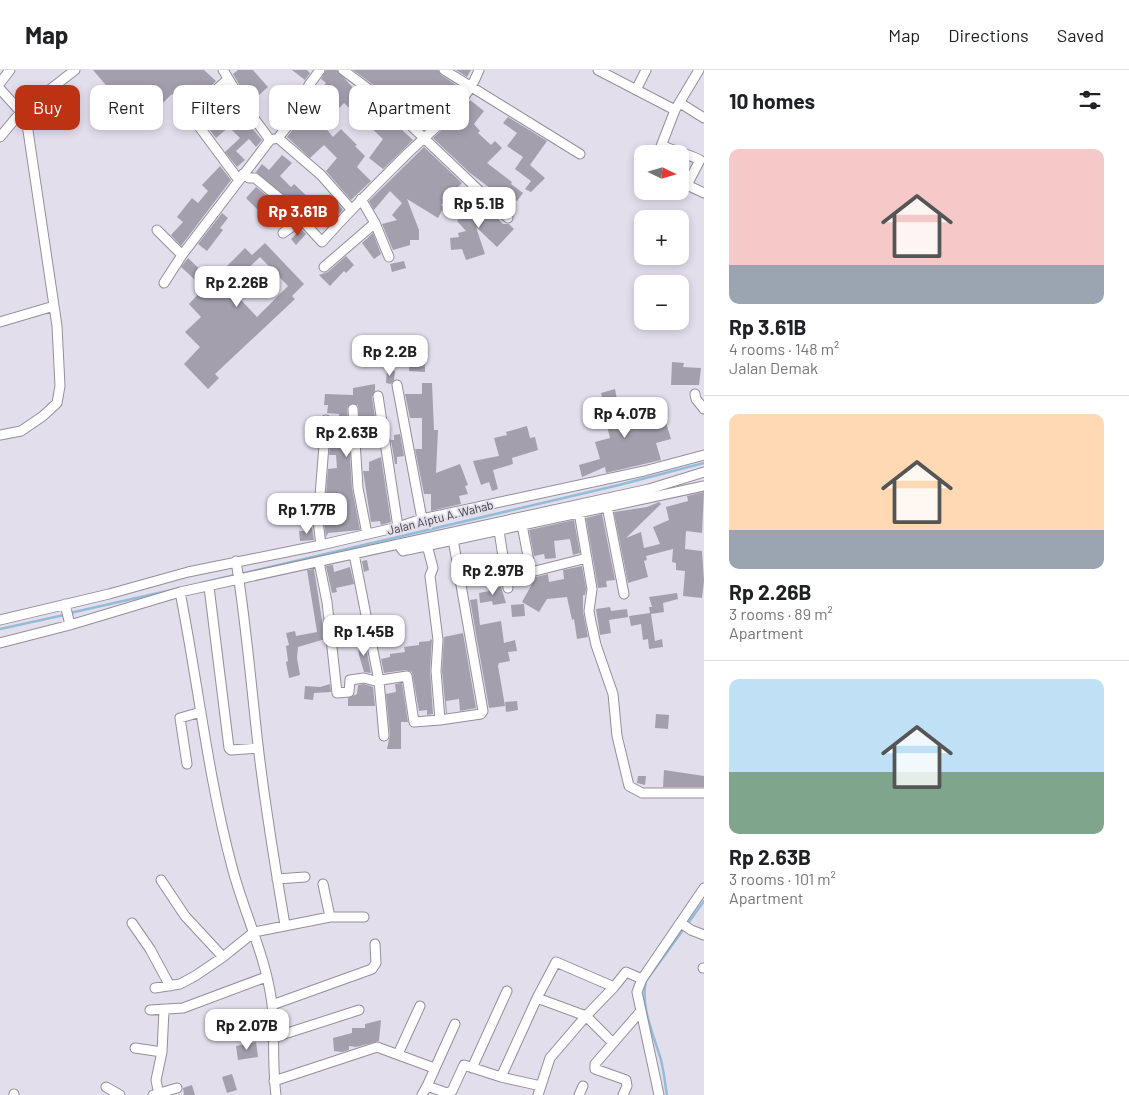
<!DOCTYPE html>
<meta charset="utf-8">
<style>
body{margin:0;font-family:Barlow,sans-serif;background:#f2f2f2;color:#202124;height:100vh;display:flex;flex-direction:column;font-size:19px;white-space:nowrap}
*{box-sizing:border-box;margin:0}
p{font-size:16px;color:#757577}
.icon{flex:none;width:28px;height:28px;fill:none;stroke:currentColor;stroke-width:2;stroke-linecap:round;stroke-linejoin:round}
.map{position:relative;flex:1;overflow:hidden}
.sheet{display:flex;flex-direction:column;background:#fff;width:425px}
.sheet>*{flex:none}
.top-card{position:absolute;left:15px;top:15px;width:475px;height:45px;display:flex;gap:10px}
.needle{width:32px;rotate:95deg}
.fabs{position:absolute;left:634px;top:75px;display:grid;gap:10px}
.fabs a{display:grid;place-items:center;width:55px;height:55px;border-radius:10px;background:#fff;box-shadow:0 2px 8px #0003;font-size:25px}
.price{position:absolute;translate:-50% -42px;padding:0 11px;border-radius:10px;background:#fff;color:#222;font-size:16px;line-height:32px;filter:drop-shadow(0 1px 2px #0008)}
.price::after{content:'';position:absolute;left:50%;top:30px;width:15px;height:11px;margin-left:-8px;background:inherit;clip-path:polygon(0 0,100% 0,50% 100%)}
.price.active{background:#bc3213;color:#fff}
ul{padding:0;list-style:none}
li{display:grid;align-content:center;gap:10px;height:265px;padding:0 25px}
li+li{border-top:1px solid #e0e0e0}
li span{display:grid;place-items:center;height:155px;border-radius:10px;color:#555}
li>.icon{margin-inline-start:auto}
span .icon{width:90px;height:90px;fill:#fffc;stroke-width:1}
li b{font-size:21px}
h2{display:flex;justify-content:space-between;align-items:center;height:60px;padding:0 25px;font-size:21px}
.chip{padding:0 18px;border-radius:10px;background:#fff;box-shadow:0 2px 8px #0003;font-size:18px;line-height:45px}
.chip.active{background:#bc3213;color:#fff}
header{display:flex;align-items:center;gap:30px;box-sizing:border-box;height:70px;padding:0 25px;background:#fff;border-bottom:1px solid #e0e0e0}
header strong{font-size:24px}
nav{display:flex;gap:28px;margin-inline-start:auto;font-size:18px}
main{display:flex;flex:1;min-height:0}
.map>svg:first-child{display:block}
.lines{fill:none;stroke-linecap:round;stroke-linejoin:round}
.stream{stroke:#93bcd8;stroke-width:2.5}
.building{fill:#a49fad;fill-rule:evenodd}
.minor-casing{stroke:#948e9b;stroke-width:11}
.minor{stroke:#fff;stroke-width:9}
.labels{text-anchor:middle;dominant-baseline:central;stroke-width:4;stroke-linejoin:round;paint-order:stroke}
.street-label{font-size:12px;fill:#3e3c41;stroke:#e3deec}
</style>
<header>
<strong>Map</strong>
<nav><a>Map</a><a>Directions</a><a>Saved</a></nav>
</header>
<main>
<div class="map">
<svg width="704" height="1025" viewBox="0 0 704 1025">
<rect width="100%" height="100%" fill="#e3deec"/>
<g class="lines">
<path class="stream" d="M240,504L619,415L704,393
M201,513L235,505
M70,543L176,519
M0,559L64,545
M667,1025C665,1014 664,1002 661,990C654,965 640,937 646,911L704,831"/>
</g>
<path class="building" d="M93,0H204L216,11L190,39L188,40L172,24L140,55Z
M238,0H253L268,17L250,33L233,4Z
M292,0H307L310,3L305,10Z
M326,0H337L362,28L365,26L413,70L383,99L369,88L383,69L344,33L337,40L333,37L320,51L333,67L341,59L357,75L355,76L365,86L357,97L371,111L351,130L326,101L337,88L324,75L310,88L287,67L297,54L314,41L310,38L320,28L316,24L326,13L321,9Z
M353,0H438L441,5L461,18L446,36L442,33L423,58L390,27Z
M456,0H471L467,7Z
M227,18L241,41L239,43L262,70L256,77L249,69L236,81L245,90L237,97L225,82L240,68L229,57L216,68L200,47Z
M470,30L484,41L474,54L480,61L478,63L491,75L495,71L502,78L487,93L512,112L511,114L523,123L517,131L505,122L502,127L470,103L433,68L465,39L464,38Z
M508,47L547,71L530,95L545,108L531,122L525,119L531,111L515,99L523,87L507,76L517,63L503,53Z
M424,77L462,113L441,135L444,137L438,148L407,129L419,160V170H410V175L393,180L382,154L397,150L392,145L402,133L390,121L374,140L369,131Z
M282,85L292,93L280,106L291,117L294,114L310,129L301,140L256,102L262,94L269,100Z
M220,96L231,110L181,176L171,165L183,152L177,147L192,128L198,133L208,121L202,115Z
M256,117L270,128L258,140L246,128Z
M330,124L343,140L335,148L321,134Z
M475,125L503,154H509L514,159L497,177L476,157L485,184L466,190L462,179L451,180L450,168L459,167L458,163L466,161L457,151L465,143L462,140Z
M286,142L291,148L286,153L281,147Z
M222,143L228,148L220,158L223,160L207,181L198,174Z
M301,159L306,164L296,175L291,169Z
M373,163L381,184L374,189L362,173Z
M265,173L304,214L292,226L295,229L215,304L219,308L208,319L184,294L200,277L185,262L201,247L189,234L204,218L181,197L188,188L212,211L245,178L252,185ZM260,187L288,216L257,247L229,217Z
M346,186L354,195L346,203L344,201L330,216L319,205L328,202Z
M404,191L406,198L392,202L390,194Z
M410,288L425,289V302L409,301Z
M672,292L684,293L683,297L701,298L699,315H671Z
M387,300L395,301L394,310L391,314L386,313Z
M422,313H432L434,360H438L436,403L460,394L468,415L465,416L468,424L459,426L461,434L431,441V424H424L415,379H422V348H410L405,324H422Z
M375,314V321L372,327L379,374L366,375L365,367H361L358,335L350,334L347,339L352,418L360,460L328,463L326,467L324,451L328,399L337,398L336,385H329L331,369L338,368L339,344L327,343L328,335H324L325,324L353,325V318Z
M615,319L620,346L645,339L650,357L666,353L671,369L656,373L661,390L606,403L605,397L582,407L579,395L600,389L595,372L610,368L605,348L589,353L587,344L603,340L602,335L604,334L601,323Z
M527,356L530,368L535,367L538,380L512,388L513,394L493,400L498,419L492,421L489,412L481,415L473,391L499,386L494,368L507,365L506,362Z
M400,364L404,386L397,387V394H395L391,370H394V365Z
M381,387L391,452L381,455L380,451L371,452L363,401H369V392Z
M704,422L702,463L686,461L685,479L702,481L704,511L702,528L683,526L685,501L676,500V493L672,492L673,479L646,486L647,490L644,491L648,507L628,513L614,442L647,437L659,432L661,434L626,468L641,462L644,478L660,474L653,457L669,450L666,437L688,431L687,426Z
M602,444L615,510L606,511L607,517L598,518L586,448Z
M574,450L580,483L573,485L570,469L554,471L556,488L545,489L544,484L534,486L529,460Z
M312,457L314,470L300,471L299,461H309V458Z
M367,490L369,500L364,502L362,491Z
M518,490L520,504L512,505L510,491Z
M333,495L334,502L350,497L354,514L336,518L337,522L332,523L326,496Z
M582,496L586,519L585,525H583V542L588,567L577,569L574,549L572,550L567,527L547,529L539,542L522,532L532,514L523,516L522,505L532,508L548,504L549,512L564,509L563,500Z
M314,499L325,569L298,577L297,588L300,605L289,608L286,592L288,591L286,576L289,575L286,563L295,561L296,566L317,562L307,500Z
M501,517L506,533L493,535L492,531L480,533L479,523L489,521L488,518Z
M677,523L678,529L663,533L664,542L651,544L655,571L662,569L663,577L649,579L648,569L643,570L641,554L631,556L629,546L650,543L649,537H652L649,527Z
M477,529L480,555L501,551L504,573L515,570L517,581L508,582L510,591L499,593L498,596L505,636L489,638L470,530Z
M524,534L525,546L512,547L511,535Z
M610,537L611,541L627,539L628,547L609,550L611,563L600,565L596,539Z
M463,563L476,638L460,641L459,629L446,631L447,643H446L442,601L444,567Z
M430,569L432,570L430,601L433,644L427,645V640L419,641L412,602L406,600L384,603L381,589L390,587V584L405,582L404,577L419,575V572L430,571Z
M365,572L371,603L364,602L359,585L358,573Z
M402,613L408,652H401V679H387L390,665L386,624L396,622L395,614Z
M330,614L331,622L314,623L313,630L304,629L305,616L320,617Z
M364,614L373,617L375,636H348V628L357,624L358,615Z
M517,631L518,640L506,642L505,632Z
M656,644L669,645L668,659L655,658Z
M664,700L704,706V717H663Z
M638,706H646L645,715L637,713Z
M381,950L379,971L356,977L349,976V980L342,982L334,981L333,968L352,963V958H365V954Z
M256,972L258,987L238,990L236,976Z
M232,1004L237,1020L227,1023L222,1007Z
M192,1015L195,1025H184L183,1018Z"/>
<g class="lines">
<g class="minor-casing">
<path id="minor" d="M343,0L386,32L508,148
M444,0L580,84
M598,0L675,40L699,0
M228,9L208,27L192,47L238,109
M0,13L10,0
M0,19L21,42L27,54L57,256L60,316L57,333L43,346L21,361L0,365
M636,20L646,0
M680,33L704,48
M0,67L21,42L75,0
M278,68L321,105L351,139
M274,69L278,68L297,44L309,15L320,0
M662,75C674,82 687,83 700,90L687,115L680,111
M658,84L675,40
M243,104L249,108H255L289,136L322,172C349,141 378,113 407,84C434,58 466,35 479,0
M687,115L704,123
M361,129L375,153L389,187
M157,160L182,185
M283,163L301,150
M324,197L375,153
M164,213L182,185L270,70L245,36L223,0
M0,252L54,236
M397,315L422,449
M695,324L696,329L704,339
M378,326L398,457
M353,339L358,418L367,464
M607,436L624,524
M579,442L592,519L589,541L591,552L596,575L613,624L617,666L629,716L642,723H704
M522,455L531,502L587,488
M499,461L508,518
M398,474L403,481L407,480L704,416
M321,475L318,451L326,350
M354,484L379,611L384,666
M236,491C246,552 251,614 258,675C265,736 275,796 285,855
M319,492L327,532L337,623L349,622L350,610L364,608L375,611L407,606L414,652L440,650L436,601L438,570L430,506L433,498L427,475
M209,517L229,678L231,680L258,678
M180,522C198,613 208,707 232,797C244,843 266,886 272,934C275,964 272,995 276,1025
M65,534L70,555
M0,550L109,524L188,502L321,475L398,457L422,449L644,401L704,385
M0,573L70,555L180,522L649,419L704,402
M440,650L481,644L483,641L453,469
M187,694L180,648L201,642
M277,809L305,807
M161,810L185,846L223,887
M323,814L330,847
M132,853L150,879L170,916
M681,853L691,860L704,865
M703,898H704
M155,918L180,914L195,906L223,887L254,862L330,847H364
M537,928L556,892L614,917L626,902L642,909
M272,935L372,899L376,893L375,874
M150,940L183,938L266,907
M272,968L359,940
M613,973L586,946L614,917
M135,978L162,982L156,1010L159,1025
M162,982L164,940
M398,984L420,936
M472,998L507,921
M501,1007L541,1016
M274,1011L377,977L434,998
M427,1016L455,954
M106,1017L120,1025
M14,1024V1025
M153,1025L177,1018
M422,1025L427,1016L447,1023L452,1021L464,995L501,1007L537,928L586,946L550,988L538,1025
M579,1025L583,1016
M623,1025L627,1016L626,1010L595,999V994L640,942
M659,1025L637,922L642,909L704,818"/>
</g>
<use href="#minor" class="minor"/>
</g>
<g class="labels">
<g class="street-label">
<text transform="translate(440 447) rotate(-14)">Jalan Aiptu A. Wahab</text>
</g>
</g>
</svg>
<div class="fabs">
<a><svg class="needle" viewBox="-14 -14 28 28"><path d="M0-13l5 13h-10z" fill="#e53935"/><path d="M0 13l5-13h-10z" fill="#757577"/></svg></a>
<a>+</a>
<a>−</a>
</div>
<b class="price" style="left:479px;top:159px">Rp 5.1B</b>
<b class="price active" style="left:298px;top:167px">Rp 3.61B</b>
<b class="price" style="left:237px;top:238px">Rp 2.26B</b>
<b class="price" style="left:390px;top:307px">Rp 2.2B</b>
<b class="price" style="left:625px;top:369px">Rp 4.07B</b>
<b class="price" style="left:347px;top:388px">Rp 2.63B</b>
<b class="price" style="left:307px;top:465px">Rp 1.77B</b>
<b class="price" style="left:493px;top:526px">Rp 2.97B</b>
<b class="price" style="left:364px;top:587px">Rp 1.45B</b>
<b class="price" style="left:247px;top:981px">Rp 2.07B</b>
<div class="top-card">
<a class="chip active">Buy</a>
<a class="chip">Rent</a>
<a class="chip">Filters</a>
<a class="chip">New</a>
<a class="chip">Apartment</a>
</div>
</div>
<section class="sheet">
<h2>10 homes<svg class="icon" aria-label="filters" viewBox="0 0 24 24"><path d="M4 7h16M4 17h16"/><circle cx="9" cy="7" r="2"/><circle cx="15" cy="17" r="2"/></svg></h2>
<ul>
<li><span style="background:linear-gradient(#f6c9c9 75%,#9aa5b1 0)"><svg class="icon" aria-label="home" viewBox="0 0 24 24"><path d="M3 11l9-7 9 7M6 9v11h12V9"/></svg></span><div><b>Rp 3.61B</b><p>4 rooms · 148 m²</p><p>Jalan Demak</p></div></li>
<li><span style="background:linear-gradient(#ffd9b3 75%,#9aa5b1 0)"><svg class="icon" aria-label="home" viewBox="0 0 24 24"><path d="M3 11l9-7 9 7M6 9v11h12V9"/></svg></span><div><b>Rp 2.26B</b><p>3 rooms · 89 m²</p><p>Apartment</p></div></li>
<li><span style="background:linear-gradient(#bfe0f5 60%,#7fa58c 0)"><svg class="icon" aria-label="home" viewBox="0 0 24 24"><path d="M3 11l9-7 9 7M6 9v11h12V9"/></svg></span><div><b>Rp 2.63B</b><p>3 rooms · 101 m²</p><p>Apartment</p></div></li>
</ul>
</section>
</main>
